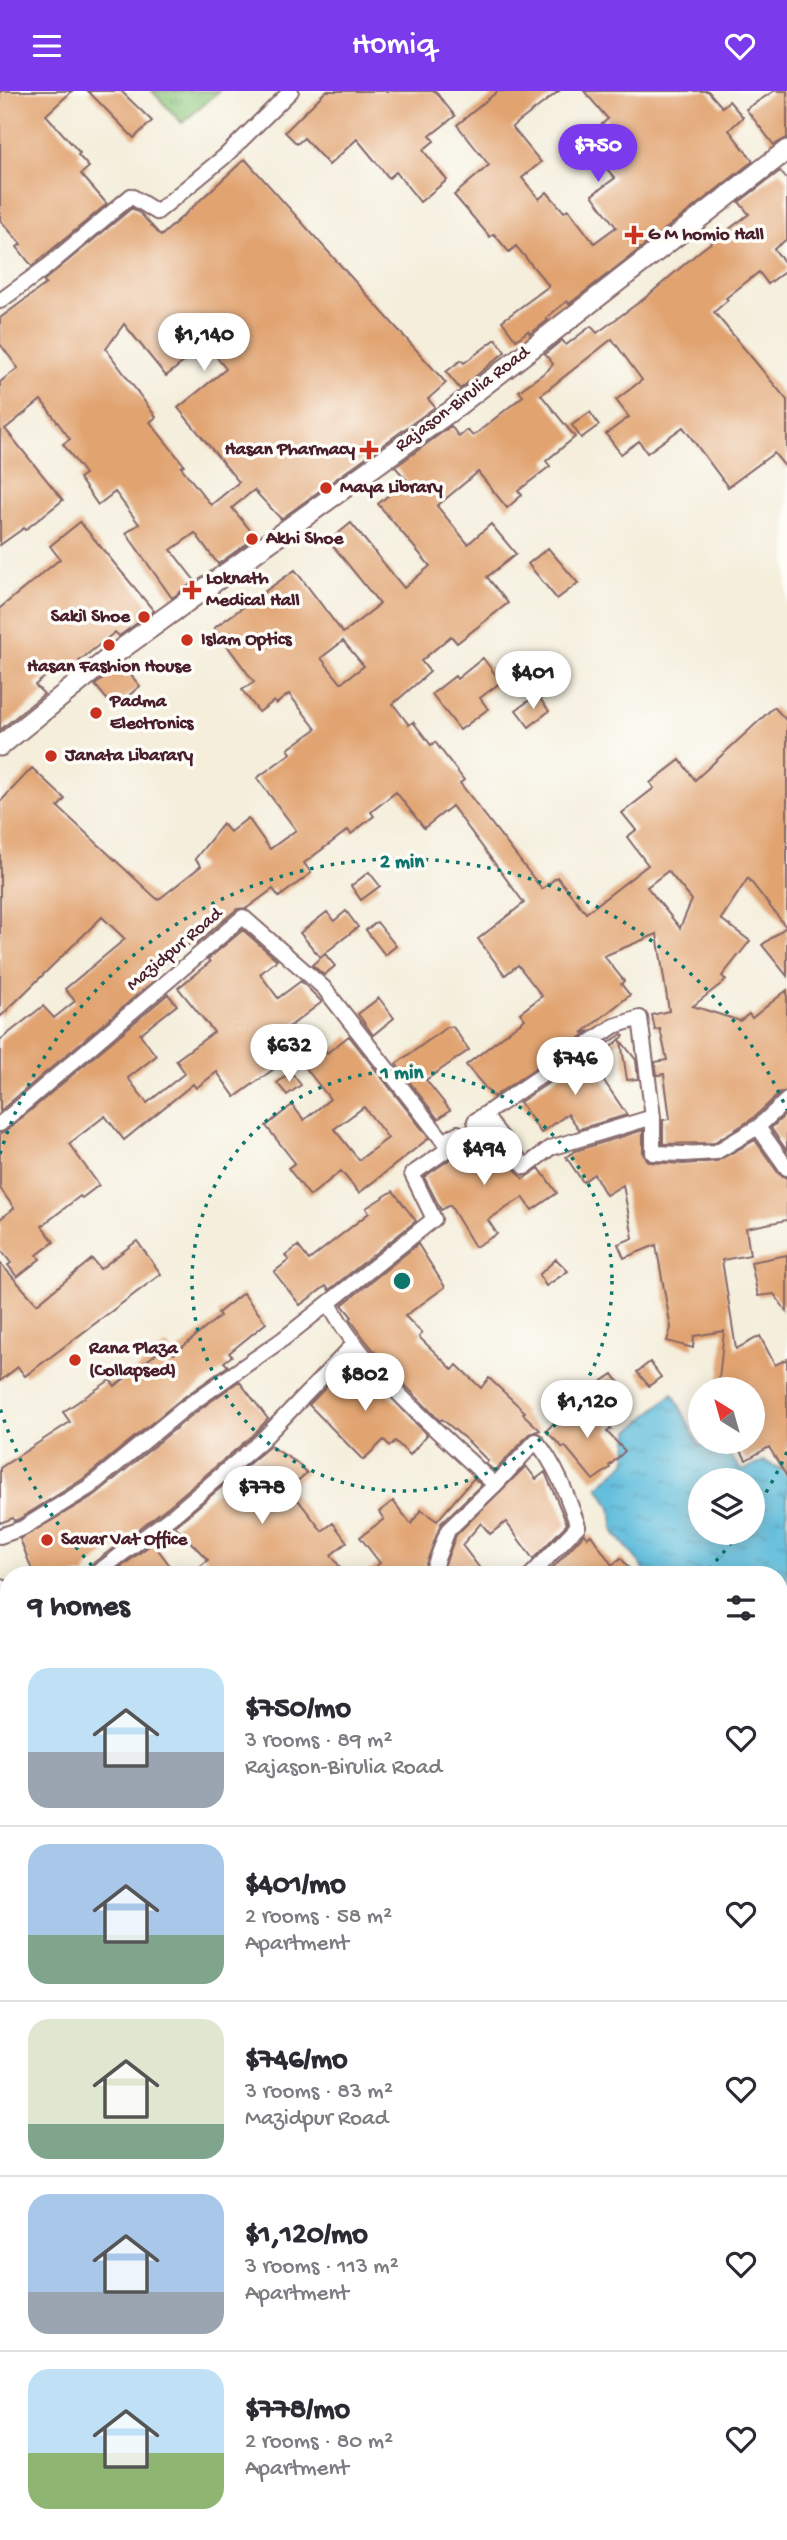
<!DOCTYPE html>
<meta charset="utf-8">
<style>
body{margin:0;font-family:"Gochi Hand",sans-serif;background:#f2f2f3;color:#2b2b33;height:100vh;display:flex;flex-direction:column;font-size:26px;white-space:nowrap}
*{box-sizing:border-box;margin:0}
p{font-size:23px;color:#7c7c81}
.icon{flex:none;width:38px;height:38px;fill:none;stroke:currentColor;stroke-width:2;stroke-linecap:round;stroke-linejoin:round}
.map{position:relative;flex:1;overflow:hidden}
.sheet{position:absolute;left:0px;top:1475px;width:788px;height:975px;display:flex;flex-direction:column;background:#fff;border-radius:28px 28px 0 0;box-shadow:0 4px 18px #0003}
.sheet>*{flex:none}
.needle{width:46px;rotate:323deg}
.fabs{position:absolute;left:688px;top:1286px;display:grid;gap:14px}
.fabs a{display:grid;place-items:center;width:77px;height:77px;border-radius:50%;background:#fff;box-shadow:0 4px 18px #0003;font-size:35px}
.price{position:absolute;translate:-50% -60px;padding:0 16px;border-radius:24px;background:#fff;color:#222;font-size:23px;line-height:46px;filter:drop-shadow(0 2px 4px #0008)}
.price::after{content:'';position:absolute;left:50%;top:42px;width:21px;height:16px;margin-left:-10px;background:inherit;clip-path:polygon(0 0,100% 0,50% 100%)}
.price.on{background:#7c3aed;color:#fff}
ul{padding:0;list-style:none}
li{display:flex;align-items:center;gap:21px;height:175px;padding:0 28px}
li+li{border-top:2px solid #e1e1e2}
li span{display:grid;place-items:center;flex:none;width:196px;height:140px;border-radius:21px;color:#555}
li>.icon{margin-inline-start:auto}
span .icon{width:84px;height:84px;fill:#fffc;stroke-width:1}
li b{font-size:30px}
h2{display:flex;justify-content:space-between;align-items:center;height:84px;padding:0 28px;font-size:30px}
header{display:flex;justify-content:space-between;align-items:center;height:91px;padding:0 28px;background:#7c3aed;color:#fff;font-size:32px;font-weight:600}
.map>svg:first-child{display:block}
.grass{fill:url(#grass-tufts);stroke:#6b7253;stroke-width:2}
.water{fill:url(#water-ripples);stroke:#536e83;stroke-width:2;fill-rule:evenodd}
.building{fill:#e1a370;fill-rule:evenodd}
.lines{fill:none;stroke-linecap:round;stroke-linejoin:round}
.street-casing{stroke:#866769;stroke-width:18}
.secondary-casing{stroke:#866769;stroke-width:23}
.highway-casing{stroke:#866769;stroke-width:30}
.street{stroke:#fff;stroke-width:14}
.secondary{stroke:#fff;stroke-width:19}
.highway{stroke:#fff;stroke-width:26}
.ring{fill:none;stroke:#0f766e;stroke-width:3.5;stroke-dasharray:3.5 7}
.poi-dot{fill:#c8321e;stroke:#fdfcf7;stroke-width:2.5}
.labels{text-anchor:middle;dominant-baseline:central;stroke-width:7;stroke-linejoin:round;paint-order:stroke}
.poi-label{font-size:19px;font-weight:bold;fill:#4a1f2b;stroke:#fdfcf7;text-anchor:start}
.street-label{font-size:19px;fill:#4a1f2b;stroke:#fdfcf7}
.centre{fill:#0f766e;stroke:#fdfcf7;stroke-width:3.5}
.ring-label{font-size:21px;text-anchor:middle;font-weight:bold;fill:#0f766e;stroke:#fdfcf7;stroke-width:7;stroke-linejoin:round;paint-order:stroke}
</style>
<header><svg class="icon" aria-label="menu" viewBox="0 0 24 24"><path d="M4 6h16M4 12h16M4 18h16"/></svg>Homiq<svg class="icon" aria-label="heart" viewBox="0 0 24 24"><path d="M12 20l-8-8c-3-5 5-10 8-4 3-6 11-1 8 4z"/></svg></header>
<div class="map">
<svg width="787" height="2449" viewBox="0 0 787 2449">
<defs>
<pattern id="grass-tufts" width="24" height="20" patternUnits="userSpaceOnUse" patternTransform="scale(1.75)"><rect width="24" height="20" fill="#8cc67b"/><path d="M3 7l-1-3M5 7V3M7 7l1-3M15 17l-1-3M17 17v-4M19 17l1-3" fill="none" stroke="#74a065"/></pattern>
<pattern id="water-ripples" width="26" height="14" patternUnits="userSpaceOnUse" patternTransform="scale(1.75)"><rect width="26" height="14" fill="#5cbcdb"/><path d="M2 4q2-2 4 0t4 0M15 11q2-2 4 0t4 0" fill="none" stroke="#4e98b2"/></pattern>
</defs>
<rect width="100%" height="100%" fill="#fdfcf7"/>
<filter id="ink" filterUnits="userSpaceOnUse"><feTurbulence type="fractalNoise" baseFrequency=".0143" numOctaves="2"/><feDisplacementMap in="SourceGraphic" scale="14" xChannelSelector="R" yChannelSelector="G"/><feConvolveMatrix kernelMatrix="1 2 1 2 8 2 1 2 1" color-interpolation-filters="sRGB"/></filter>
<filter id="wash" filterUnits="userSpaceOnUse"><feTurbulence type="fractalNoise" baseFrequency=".00686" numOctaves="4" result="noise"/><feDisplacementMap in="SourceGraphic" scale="28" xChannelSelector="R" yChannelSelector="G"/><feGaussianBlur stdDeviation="1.57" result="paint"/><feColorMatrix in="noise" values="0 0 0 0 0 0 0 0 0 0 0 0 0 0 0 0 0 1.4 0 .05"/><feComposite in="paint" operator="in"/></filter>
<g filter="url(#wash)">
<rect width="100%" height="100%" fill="#f4eedb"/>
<path class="grass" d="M152,0H219L182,32Z"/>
<path class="water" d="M673,1302L699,1354H721L742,1380L764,1370L781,1378L787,1372V1603L779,1604V1484H647L640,1472L614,1441L611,1416L598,1396L626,1371L629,1341ZM700,1390H752V1442H700Z
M9,1890V1981L0,1972V1899Z"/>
<g id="blocks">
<path class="building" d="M0,0H72L46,24L80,62L78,64L89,76L81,83L107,113L32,175L17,156L21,153L0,129Z
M88,0H121L152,30L134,47Z
M326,0H435L455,25L430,45L434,50L423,59L447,89L420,111L396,81L389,87L357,48L329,74L304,47L297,53L285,41Z
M498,0H559L512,36L541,71L522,87L539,108L547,101L564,121L568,118L594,152L616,136L592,104L615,87L582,50L608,28L584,0H708L722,16L729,10L743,26L729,39L753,70L569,213L567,210L546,227L548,229L530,243L528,240L516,249L502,230L549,195L516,155L509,161L494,143L490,146L454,104L489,74L457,34Z
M774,0H787V47L774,54L746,18Z
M245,68L446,292L428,308L435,316L281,428L254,399L232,417L256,446L218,473L195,442L171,459L195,490L172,507L126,442L139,433L115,401L98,414L79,387L85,383L63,353L70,348L41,309L5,338L63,409L25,439L24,437L0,454V291L18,277L0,253V227L46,193L43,190L132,117L141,123L161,145ZM124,233L166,285L206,253L226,278L178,317L239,391L211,414L181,376L184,374L150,331L156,326L106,258Z
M780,80L787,88V148L774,158L787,175V179L768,193L759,181L726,207L728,209L714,221L787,309V378L774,362L728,396L683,336L647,362L639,350L621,363L606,343L629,326L616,309L642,289L612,248L541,304L575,346L546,370L550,375L518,400L522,404L507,417L478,381L437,415L468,453L491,433L516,463L487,486L508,512L457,552L451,545L421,570L430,581L393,613L409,634L413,631L431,654L435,651L464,689L460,692L542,798L557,786L586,822L648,774L627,746L636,739L622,722L654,697L650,692L680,669L695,689L774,616L787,630V885L762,854L786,836L748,787L721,828L750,850L722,885L726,889L693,915L740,930L749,923L752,927L787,899V1000L780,1002L752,1028L713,1052L663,1053V1029L670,1028L664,983L657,984L655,971L667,969L660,938L655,939L652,924L669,920L657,843L604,865L624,890L621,893L630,904L582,942L590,940L493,1006L466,974L525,928L520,922L542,905L518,874L505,884L478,848L524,812L452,715L424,737L396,701L371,721L374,725L351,743L348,739L304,772L311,782L279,806L273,798L247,817L237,818L196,853L193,850L152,883L156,888L0,1020V949L43,915L54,927L75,910L65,898L125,848L102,826L0,926V711L32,677L65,708L58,716L158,809L201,775L195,768L223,733L230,741L248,727L270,758L296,739L257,687L291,662L288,658L316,638L289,603L276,613L274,610L259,621L242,599L254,591L214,537L295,479L343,542L380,513L329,450L351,432L404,497L430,475L378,413L407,389L395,376L451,335L459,346L467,339L473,345L523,305L519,300L548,279L553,273L545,263L562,249L566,254L591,235L597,242L645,207L700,160L749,123L739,111ZM343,550L364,575L341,592L321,567ZM668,780L692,809L680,837L647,796Z
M496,248L505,261L460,298L446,281L461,269L464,272Z
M590,321L599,334L581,347L572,334Z
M80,431L154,520L119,545L115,541L79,570L82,573L69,583L61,573L35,594L44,603L0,639V517L60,468L50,455Z
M548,457L578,492L557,508L528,473Z
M483,567L501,591L480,607L488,618L460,639L432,603L455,585L457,588Z
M122,573L140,595L114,617L95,594Z
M537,604L549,620L529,636L516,619Z
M369,781L380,795L361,809L351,795Z
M346,820L358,836L320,866L300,842L327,821L334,830Z
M377,831L396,855L385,864L366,839Z
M243,839L277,869L260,883L278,907L301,890L322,911L260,958L274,978L235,1006L217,981L196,997L193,993L124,1049L105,1025L69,1053L99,1094L82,1107L80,1105L42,1135L54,1151L37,1164L40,1168L17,1186L8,1174L11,1172L0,1158V1128L14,1117L0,1097V1042L6,1040L168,903L177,914L140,943L156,965L128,987L147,1012L185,982L176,969L214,941L178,897L210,871L208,868Z
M325,863L335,875L324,884L312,874Z
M379,907L394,927L373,944L358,923Z
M447,936H453L469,959L426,989L450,1019L438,1028L396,973Z
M622,943L624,945L592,972L627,1024L579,1038L568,1023L541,1042L520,1011Z
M349,945L429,1047L359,1102L341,1080L310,1105L288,1077L295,1072L266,1035L292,1014L304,1029L330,1008L304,975L325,959L327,962ZM364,1016L388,1047L359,1069L334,1038Z
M621,950L636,969L638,988L627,989Z
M291,981L301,994L287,1004L277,992Z
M787,1022V1060L771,1037Z
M643,1039V1063L649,1071L684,1073L717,1070L755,1049L779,1083L787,1087V1129L746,1137L750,1164L722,1169L736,1258L760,1245L775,1274L787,1268V1386L769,1356L746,1369L738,1354L743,1351H752V1345L761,1341L754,1329L759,1326L752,1311V1298H718L724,1240L694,1245L693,1257L667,1250L671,1237L656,1154L624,1167L618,1153L633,1147L623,1094L606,1104L594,1083L583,1091L566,1066L575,1060Z
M487,1043L523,1088L539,1077L557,1102L532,1119L523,1106L488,1129L497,1143L475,1156L450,1114L441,1119L424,1086Z
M393,1100L416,1130L329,1199L326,1195L300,1214L274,1181L289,1169L285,1165L298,1155L309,1169L369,1122L366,1117Z
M137,1150L161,1183L25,1285L18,1276L0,1290V1172L37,1213L92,1168L100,1178Z
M418,1153L445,1196L405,1225L422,1242L419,1246L453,1279L457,1274L481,1297L489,1287L525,1321L523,1323L540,1339L529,1343L495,1380L486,1373L488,1370L470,1352L442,1328L440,1330L390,1279L366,1250L350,1228L352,1226L342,1214Z
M787,1164V1221L774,1203L758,1205L751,1171Z
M556,1168L568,1180L546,1195L539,1184Z
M243,1202L266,1232L229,1262L232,1265L224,1271L228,1275L180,1309L83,1388L19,1428L14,1430L13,1427L0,1432V1377L70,1331L63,1321L110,1289L115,1295L167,1254L174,1263L220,1225L218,1222Z
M354,1267L427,1344L410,1364L395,1350L390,1355L384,1349L363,1369L309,1314Z
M650,1271L661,1286L649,1295L637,1281Z
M613,1283L624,1299L609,1309L598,1293Z
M239,1290L268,1328L253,1344L169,1415L88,1476L85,1484H34L20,1448L95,1404L192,1324Z
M590,1311L611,1338L607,1341L625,1360L609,1375L610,1377L593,1389L565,1355L563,1357L546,1340L566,1320L571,1325Z
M270,1355L296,1371L307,1382L289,1397L322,1440L333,1432L347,1451L331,1464L346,1484H189L208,1469L175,1435Z
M526,1375L536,1388L545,1381L567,1433L533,1468L506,1431L490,1443L481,1432L462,1454L485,1484H441L456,1444Z
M474,1387L481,1394L441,1432L422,1484H364L380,1472L360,1446L384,1428L379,1421L393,1410L411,1433L421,1419L437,1430Z
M584,1443L587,1447L591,1444L612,1474L621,1467L634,1484H546Z
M153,1452L177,1484H110Z"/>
</g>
</g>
<g filter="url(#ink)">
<use href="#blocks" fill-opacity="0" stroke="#866769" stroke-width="2"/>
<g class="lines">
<g class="street-casing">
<path id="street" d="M0,210L48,175L131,105L157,121L224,66L291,0
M475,1030L614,935L640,927L653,1026
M0,1033L243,826L324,897L444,1051L458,1042
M758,1036L787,1009
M329,1212C364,1280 440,1341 495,1394L448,1439L431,1484
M495,1394L536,1350C557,1375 567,1405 578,1435L531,1484
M0,1445L23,1437L89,1396L186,1316L283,1248L434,1128L412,1083L489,1030L525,1076L550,1057L653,1026V1062L684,1063L716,1061L758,1036L787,1077
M94,1484L175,1423L261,1350L354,1253
M779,1726L787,1735
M0,1777L9,1769
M779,1885L787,1874
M0,2234L9,2228
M0,2422L9,2413
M405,2441L414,2449
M314,2449L321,2441"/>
</g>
<g class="secondary-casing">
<path id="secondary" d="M0,655L109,567L451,320L787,59"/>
</g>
<g class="highway-casing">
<path id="highway" d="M0,1502L9,1529
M0,1593L9,1618
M779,2383L787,2389
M779,2407L787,2413
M779,2439L787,2445
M749,2441L759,2449"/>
</g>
<use href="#street" class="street"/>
<use href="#secondary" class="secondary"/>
<use href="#highway" class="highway"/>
</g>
</g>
<g class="ring">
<circle cx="402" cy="1190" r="210"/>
<path d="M787 1361A421 421 0 0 1 753 1422M738 1443A421 421 0 0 1 705 1482M99 1482A421 421 0 0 1 0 1317M0 1063A421 421 0 0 1 787 1019"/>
</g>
<g class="poi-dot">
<path d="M630.5 133.5h7v7h7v7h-7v7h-7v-7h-7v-7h7z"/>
<path d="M365.5 348.5h7v7h7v7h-7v7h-7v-7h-7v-7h7z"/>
<circle cx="326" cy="397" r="7"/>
<circle cx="252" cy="448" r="7"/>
<path d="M188.5 488.5h7v7h7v7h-7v7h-7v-7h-7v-7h7z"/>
<circle cx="144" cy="526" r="7"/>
<circle cx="187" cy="549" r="7"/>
<circle cx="109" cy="554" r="7"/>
<circle cx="96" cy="622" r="7"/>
<circle cx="51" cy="665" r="7"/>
<circle cx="75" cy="1269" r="7"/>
<circle cx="47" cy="1449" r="7"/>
</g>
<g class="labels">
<g class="poi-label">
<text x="648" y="144">G M homio Hall</text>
<text x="355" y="359" text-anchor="end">Hasan Pharmacy</text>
<text x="340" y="397">Maya Library</text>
<text x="266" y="448">Akhi Shoe</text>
<text x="206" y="488">Loknath<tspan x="206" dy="22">Medical Hall</tspan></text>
<text x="130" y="526" text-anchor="end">Sakil Shoe</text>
<text x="201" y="549">Islam Optics</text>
<text x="109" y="576" text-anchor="middle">Hasan Fashion House</text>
<text x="110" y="611">Padma<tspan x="110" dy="22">Electronics</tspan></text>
<text x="65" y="665">Janata Libarary</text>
<text x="89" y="1258">Rana Plaza<tspan x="89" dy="22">(Collapsed)</tspan></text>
<text x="61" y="1449">Savar Vat Office</text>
</g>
<g class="street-label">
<text transform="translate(463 309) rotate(-37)">Rajason-Birulia Road</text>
<text transform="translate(175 859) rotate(-40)">Mazidpur Road</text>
</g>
</g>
<circle cx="402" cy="1190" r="10" class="centre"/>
<g class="ring-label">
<text x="402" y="776">2 min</text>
<text x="402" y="987">1 min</text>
</g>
</svg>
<div class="fabs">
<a><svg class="needle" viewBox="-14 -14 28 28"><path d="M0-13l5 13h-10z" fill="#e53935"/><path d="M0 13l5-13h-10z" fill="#7c7c81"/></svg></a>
<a><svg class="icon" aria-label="layers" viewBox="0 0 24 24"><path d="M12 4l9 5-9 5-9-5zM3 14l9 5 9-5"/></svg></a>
</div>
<b class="price on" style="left:598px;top:93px">$750</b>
<b class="price" style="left:204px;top:282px">$1,140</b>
<b class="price" style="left:533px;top:620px">$401</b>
<b class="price" style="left:289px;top:993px">$632</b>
<b class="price" style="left:575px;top:1006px">$746</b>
<b class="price" style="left:484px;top:1096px">$494</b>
<b class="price" style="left:365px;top:1322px">$802</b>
<b class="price" style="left:587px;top:1349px">$1,120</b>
<b class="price" style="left:262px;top:1435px">$778</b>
<section class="sheet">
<h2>9 homes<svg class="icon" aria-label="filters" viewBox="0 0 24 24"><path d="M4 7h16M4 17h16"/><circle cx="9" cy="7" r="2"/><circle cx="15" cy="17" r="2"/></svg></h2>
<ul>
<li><span style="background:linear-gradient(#bfe0f5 60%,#9aa5b1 0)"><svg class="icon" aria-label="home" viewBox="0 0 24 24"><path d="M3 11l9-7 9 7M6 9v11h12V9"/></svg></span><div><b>$750/mo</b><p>3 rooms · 89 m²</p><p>Rajason-Birulia Road</p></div><svg class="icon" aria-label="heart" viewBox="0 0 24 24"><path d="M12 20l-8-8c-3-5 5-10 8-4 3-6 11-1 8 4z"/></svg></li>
<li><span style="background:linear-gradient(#a9c7e8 65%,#7fa58c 0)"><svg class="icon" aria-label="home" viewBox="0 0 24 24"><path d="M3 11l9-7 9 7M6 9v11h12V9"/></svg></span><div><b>$401/mo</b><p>2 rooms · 58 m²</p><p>Apartment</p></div><svg class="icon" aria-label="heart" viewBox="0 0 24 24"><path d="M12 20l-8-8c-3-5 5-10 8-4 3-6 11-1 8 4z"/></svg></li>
<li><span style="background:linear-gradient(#dfe7d0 75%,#7fa58c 0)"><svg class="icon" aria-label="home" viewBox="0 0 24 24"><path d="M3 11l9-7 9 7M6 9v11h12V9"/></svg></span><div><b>$746/mo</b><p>3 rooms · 83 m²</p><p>Mazidpur Road</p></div><svg class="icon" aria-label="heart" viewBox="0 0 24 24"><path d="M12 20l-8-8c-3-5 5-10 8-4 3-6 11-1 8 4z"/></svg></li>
<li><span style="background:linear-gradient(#a9c7e8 70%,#9aa5b1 0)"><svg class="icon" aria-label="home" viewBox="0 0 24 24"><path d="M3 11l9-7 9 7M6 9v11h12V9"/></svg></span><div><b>$1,120/mo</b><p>3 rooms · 113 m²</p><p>Apartment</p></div><svg class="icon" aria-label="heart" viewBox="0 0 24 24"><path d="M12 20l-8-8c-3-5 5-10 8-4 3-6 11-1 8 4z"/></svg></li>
<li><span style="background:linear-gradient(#bfe0f5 60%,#8fb573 0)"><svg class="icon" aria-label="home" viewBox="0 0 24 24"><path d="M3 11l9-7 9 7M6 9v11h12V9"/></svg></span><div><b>$778/mo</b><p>2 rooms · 80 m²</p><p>Apartment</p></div><svg class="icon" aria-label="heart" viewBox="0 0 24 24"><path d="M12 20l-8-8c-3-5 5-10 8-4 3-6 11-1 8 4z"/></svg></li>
</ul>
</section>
</div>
